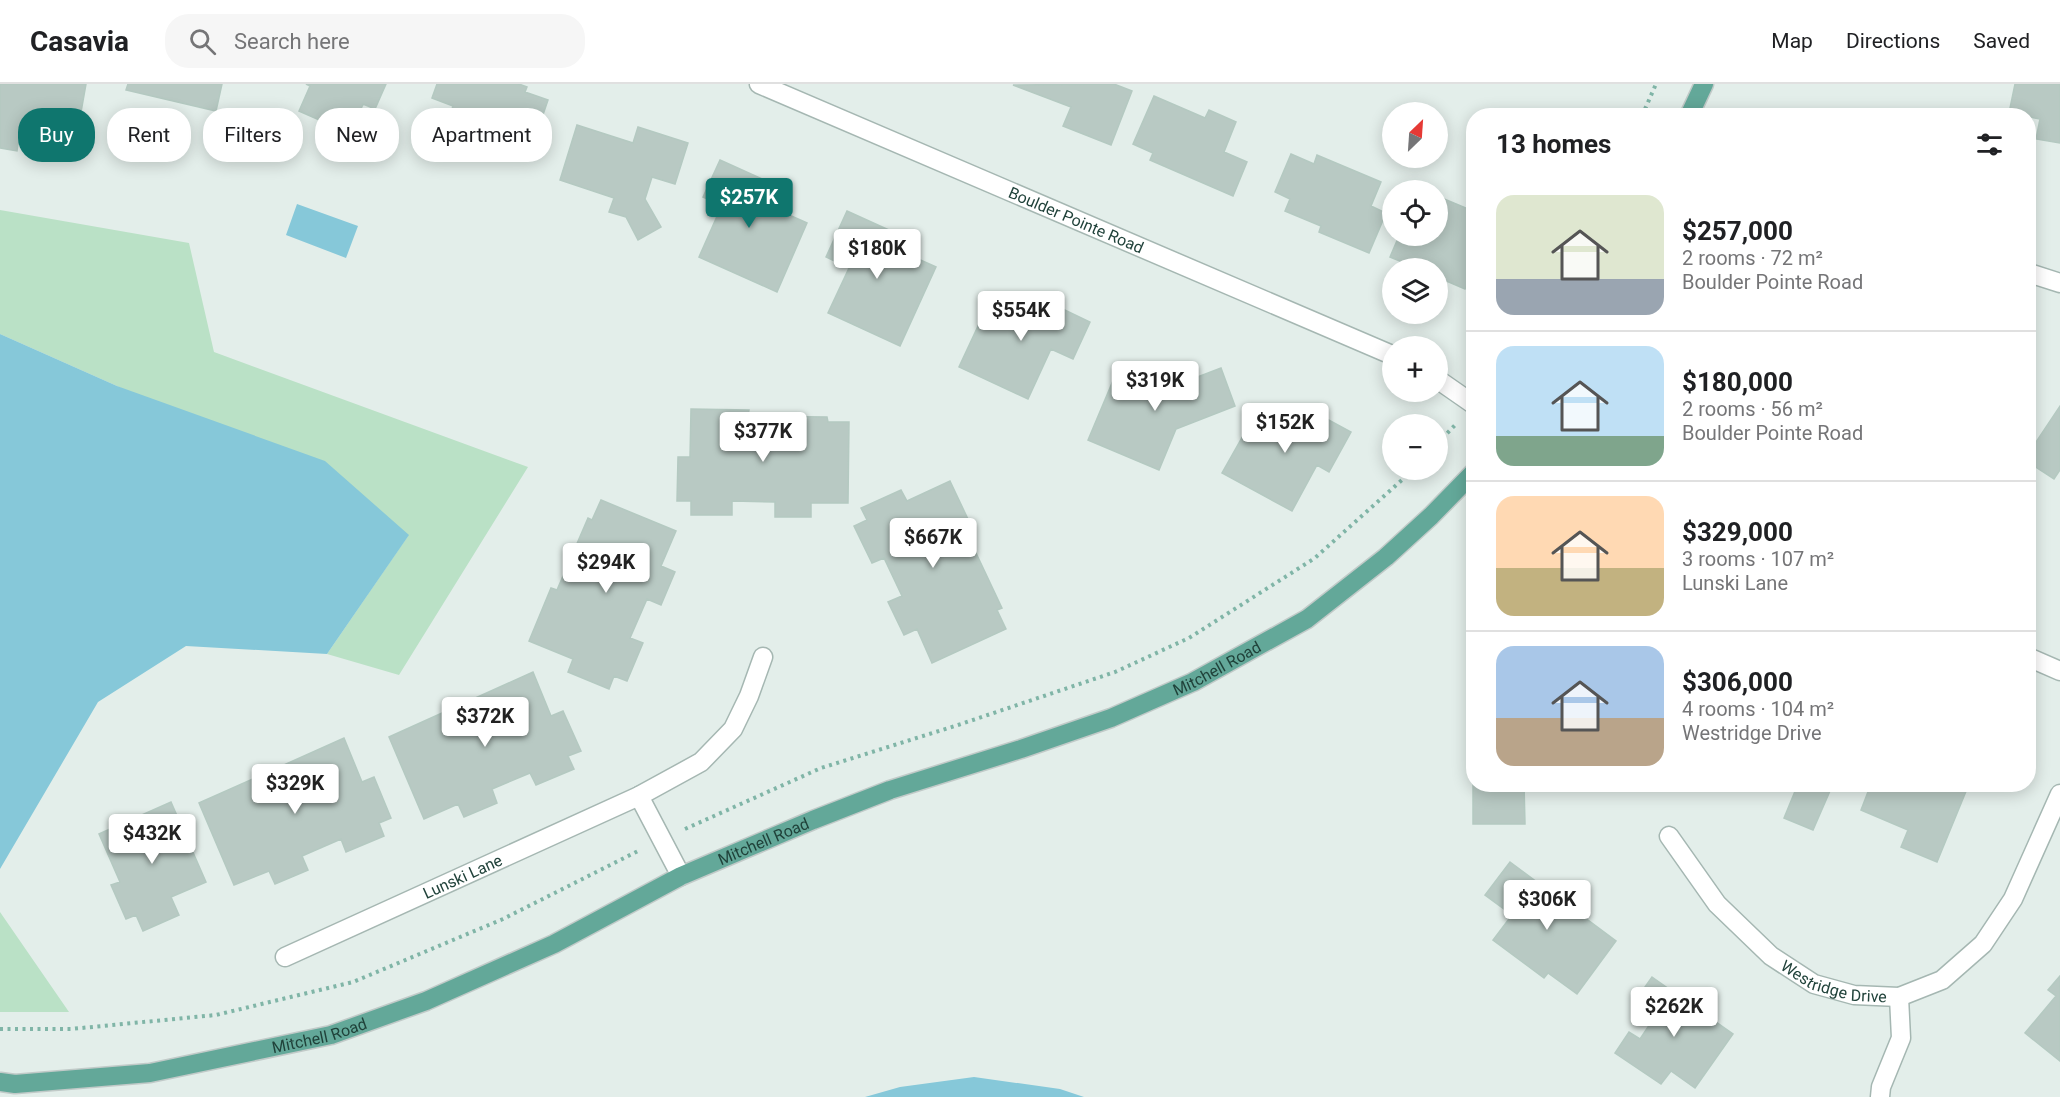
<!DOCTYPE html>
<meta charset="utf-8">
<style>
body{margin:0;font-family:Roboto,sans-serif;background:#f6f6f6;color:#202124;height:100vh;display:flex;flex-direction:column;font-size:22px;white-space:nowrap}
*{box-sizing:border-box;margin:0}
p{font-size:20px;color:#757577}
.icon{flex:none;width:33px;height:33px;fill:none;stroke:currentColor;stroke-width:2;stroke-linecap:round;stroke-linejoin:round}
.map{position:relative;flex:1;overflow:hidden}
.details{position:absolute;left:1466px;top:24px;width:570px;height:684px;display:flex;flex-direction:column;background:#fff;border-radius:24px;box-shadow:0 3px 15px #0003}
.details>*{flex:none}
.top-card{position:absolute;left:18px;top:24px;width:570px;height:54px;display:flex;gap:12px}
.needle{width:39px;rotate:25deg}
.controls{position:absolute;left:1382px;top:18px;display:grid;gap:12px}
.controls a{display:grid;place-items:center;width:66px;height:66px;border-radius:50%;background:#fff;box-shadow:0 3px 15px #0003;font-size:30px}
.price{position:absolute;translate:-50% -51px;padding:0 14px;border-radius:6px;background:#fff;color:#222;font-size:20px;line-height:39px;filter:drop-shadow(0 2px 3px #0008)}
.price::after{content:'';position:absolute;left:50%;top:36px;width:18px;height:14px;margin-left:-9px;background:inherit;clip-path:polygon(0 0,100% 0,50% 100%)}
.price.current{background:#0f766e;color:#fff}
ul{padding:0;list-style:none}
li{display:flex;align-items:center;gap:18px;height:150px;padding:0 30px}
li+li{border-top:2px solid #e0e0e0}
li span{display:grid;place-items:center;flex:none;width:168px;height:120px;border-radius:18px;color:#555}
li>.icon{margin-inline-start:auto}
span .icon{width:72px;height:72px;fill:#fffc;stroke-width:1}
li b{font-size:26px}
h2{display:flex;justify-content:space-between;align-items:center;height:72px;padding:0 30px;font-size:26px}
.tag{padding:0 21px;border-radius:24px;background:#fff;box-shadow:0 3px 15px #0003;font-size:21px;line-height:54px}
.tag.current{background:#0f766e;color:#fff}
header{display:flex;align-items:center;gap:36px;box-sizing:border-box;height:84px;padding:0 30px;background:#fff;border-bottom:2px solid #e0e0e0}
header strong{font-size:28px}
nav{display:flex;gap:33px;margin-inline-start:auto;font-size:21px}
.search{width:420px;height:54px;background:#f6f6f6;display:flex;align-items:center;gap:15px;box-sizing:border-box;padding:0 21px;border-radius:24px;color:#757577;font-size:22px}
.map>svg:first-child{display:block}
.green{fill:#bae1c6}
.water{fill:#86c8d9}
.building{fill:#b8c9c3;stroke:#b4c9c1;stroke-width:1.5}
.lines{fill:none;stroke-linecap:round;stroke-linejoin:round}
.minor-casing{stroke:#a5b7b2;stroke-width:21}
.major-casing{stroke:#c1cac8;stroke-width:21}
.path{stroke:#80b5a7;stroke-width:4;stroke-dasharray:3 4.5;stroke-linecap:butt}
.minor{stroke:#fff;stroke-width:18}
.major{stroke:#63a899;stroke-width:18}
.labels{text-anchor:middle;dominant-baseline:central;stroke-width:5;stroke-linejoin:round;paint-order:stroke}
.street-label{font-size:16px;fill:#20423a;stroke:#f4faf7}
</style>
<header>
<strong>Casavia</strong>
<div class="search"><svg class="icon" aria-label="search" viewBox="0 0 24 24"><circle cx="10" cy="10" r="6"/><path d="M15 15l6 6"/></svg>Search here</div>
<nav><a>Map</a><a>Directions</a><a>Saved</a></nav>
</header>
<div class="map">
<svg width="2060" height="1013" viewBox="0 0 2060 1013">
<rect width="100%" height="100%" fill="#e3eeea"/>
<path class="green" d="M0,126L189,159L214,268L528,383L399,591L327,570L408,452L117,302L0,250Z
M0,828L69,928H0Z"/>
<path class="water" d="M297,120L358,142L346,174L286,151Z
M0,250L117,302L325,377L409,451L327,570L186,562L98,618L0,785Z
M974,993L1060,1005L1084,1013H865L900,1003Z"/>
<path class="building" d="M0,0H86L78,45L69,43L65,68L18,60L17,67L0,64Z
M128,0H222L216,27L126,6Z
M306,0H386L375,25L363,20L361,25L375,55L349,67L340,45L299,27L310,2Z
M437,0H519L527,3L525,8L548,16L534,57L510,49L506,61L474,50L473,56L445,46L453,22L432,14Z
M1114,0L1132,7L1111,61L1063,42L1071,23L1013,1Z
M2015,0H2060V59L2036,55L2040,35L2009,29Z
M1154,12L1205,34L1209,26L1236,38L1224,68L1247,78L1233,112L1150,76L1153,69L1133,60Z
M577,41L633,59L638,43L688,59L675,100L652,93L645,115L661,143L638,156L626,133L609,128L614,114L560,96Z
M1291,70L1314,80L1317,71L1381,98L1371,122L1386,129L1369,169L1319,148L1321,142L1285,127L1290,115L1275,108Z
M720,76L769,98L760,118L807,139L777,208L699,173L722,121L703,113Z
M1437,112L1473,127V197L1470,195L1465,205L1437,193V184H1417L1390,173L1399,152H1437Z
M847,127L902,152L893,173L904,178L907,170L936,183L900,262L828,229L849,184L826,173Z
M993,210L1017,221L1021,213L1039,222L1042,215L1090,238L1073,275L1051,265L1028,315L959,283Z
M1120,280L1174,302L1221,284L1235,322L1176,345L1159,386L1088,356Z
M1261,320L1295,339L1303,322L1351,348L1329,388L1317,381L1292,427L1222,389Z
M2060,322V386L2054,395L2028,378V370Z
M691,325L749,326L748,332L827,333L828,338H849L848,419H811V433H775V418L732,417V431H691V417H677L678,373H690Z
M950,397L975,450L968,452L1002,524L997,526L1006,545L932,579L917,545L904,551L888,518L902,512L884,474L872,479L854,442L867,436L861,424L901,406L907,417Z
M601,416L676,447L661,482L675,488L661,521L647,515L630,554L643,559L627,597L614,592L609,605L568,588L573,575L529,557L551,504L557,506L588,434L592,436Z
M533,588L551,632L563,627L581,667L568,672L574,685L536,701L530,689L492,705L497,719L464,733L458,720L424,735L389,653Z
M344,654L362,698L374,693L391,734L379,739L384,752L346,768L341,755L302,772L308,786L275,800L269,787L234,801L199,719Z
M1473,697V700H1524L1525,740H1473Z
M1798,700H1833L1813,746L1784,734Z
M1871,700H1956L1967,705L1937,778L1901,763L1908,746L1861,726Z
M171,718L206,798L171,813L179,831L143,847L136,831L126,835L111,801L120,798L99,750Z
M1510,778L1616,857L1577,910L1548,889L1544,894L1493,856L1512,831L1485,811Z
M2060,892V977L2025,949L2056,912L2048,906Z
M1652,893L1733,950L1695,1004L1671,987L1661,1000L1615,969L1629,948L1640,955L1656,931L1635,917Z"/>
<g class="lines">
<g class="minor-casing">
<g id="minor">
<path id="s1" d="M759,0L1392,271"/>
<path d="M2029,189L2060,199"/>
<path d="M1437,295L1473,320"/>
<path d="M2028,573L2060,587"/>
<path d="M639,712L681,792"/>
<path id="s2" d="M1669,752L1717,820L1771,872L1814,900L1854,911L1899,913L1942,896L1983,860L2013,815L2060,710"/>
<path id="s3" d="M285,873L639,712L701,678L733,645L749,612L763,573"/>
<path d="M1880,1013L1881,1003L1901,954L1899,913"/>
</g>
</g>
<g class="major-casing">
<g id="major">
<path d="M1689,32L1704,0"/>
<path id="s4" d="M0,998L15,1000L150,989L331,951L426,917L554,860L681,792L813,736L890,706L1021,665L1111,634L1193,598L1307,535L1386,473L1431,432L1473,389"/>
</g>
</g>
<path class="path" d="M1642,32L1656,0
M1437,360L1456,340
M685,745L821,684L958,641L1115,588L1189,554L1315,474L1413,386
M0,945H71L216,931L353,898L503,835L640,766"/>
<use href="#minor" class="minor"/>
<use href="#major" class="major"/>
</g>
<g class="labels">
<g class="street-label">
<text stroke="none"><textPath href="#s1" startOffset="345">Boulder Pointe Road</textPath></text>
<text stroke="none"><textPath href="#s4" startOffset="1296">Mitchell Road</textPath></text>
<text stroke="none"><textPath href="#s4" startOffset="810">Mitchell Road</textPath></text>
<text stroke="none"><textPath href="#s3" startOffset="195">Lunski Lane</textPath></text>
<text stroke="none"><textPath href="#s2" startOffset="228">Westridge Drive</textPath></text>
<text stroke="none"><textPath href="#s4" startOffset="324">Mitchell Road</textPath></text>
</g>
</g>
</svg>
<div class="controls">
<a><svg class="needle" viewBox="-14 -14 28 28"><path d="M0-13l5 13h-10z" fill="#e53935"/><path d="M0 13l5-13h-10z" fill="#757577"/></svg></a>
<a><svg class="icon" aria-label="locate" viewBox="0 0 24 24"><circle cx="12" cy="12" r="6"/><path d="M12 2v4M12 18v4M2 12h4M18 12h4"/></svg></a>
<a><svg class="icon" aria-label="layers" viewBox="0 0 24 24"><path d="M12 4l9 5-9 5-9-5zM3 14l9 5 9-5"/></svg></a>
<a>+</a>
<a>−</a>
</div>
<b class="price current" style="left:749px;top:145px">$257K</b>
<b class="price" style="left:877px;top:196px">$180K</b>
<b class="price" style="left:1021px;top:258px">$554K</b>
<b class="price" style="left:1155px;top:328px">$319K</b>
<b class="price" style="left:1285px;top:370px">$152K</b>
<b class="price" style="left:763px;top:379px">$377K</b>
<b class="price" style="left:933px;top:485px">$667K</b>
<b class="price" style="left:606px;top:510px">$294K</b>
<b class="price" style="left:485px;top:664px">$372K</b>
<b class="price" style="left:295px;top:731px">$329K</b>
<b class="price" style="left:152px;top:781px">$432K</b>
<b class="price" style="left:1547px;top:847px">$306K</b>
<b class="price" style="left:1674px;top:954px">$262K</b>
<div class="top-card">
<a class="tag current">Buy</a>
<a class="tag">Rent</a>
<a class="tag">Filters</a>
<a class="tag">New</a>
<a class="tag">Apartment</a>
</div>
<section class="details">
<h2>13 homes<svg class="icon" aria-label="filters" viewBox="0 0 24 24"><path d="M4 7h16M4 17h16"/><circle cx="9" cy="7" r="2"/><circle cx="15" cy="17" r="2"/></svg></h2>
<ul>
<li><span style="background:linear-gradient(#dfe7d0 70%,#9aa5b1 0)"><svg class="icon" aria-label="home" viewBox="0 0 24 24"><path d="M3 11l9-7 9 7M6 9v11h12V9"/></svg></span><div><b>$257,000</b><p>2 rooms · 72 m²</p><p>Boulder Pointe Road</p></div></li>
<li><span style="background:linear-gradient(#bfe0f5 75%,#7fa58c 0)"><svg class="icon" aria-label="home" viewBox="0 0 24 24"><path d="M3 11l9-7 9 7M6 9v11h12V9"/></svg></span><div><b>$180,000</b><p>2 rooms · 56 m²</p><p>Boulder Pointe Road</p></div></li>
<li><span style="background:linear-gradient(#ffd9b3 60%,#c2b280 0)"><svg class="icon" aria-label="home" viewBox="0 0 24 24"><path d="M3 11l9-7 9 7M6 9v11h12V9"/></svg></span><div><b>$329,000</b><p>3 rooms · 107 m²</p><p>Lunski Lane</p></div></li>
<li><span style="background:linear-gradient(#a9c7e8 60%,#b9a48a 0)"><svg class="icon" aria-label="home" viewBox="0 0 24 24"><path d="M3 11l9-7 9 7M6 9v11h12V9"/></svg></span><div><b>$306,000</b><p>4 rooms · 104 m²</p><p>Westridge Drive</p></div></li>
</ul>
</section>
</div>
